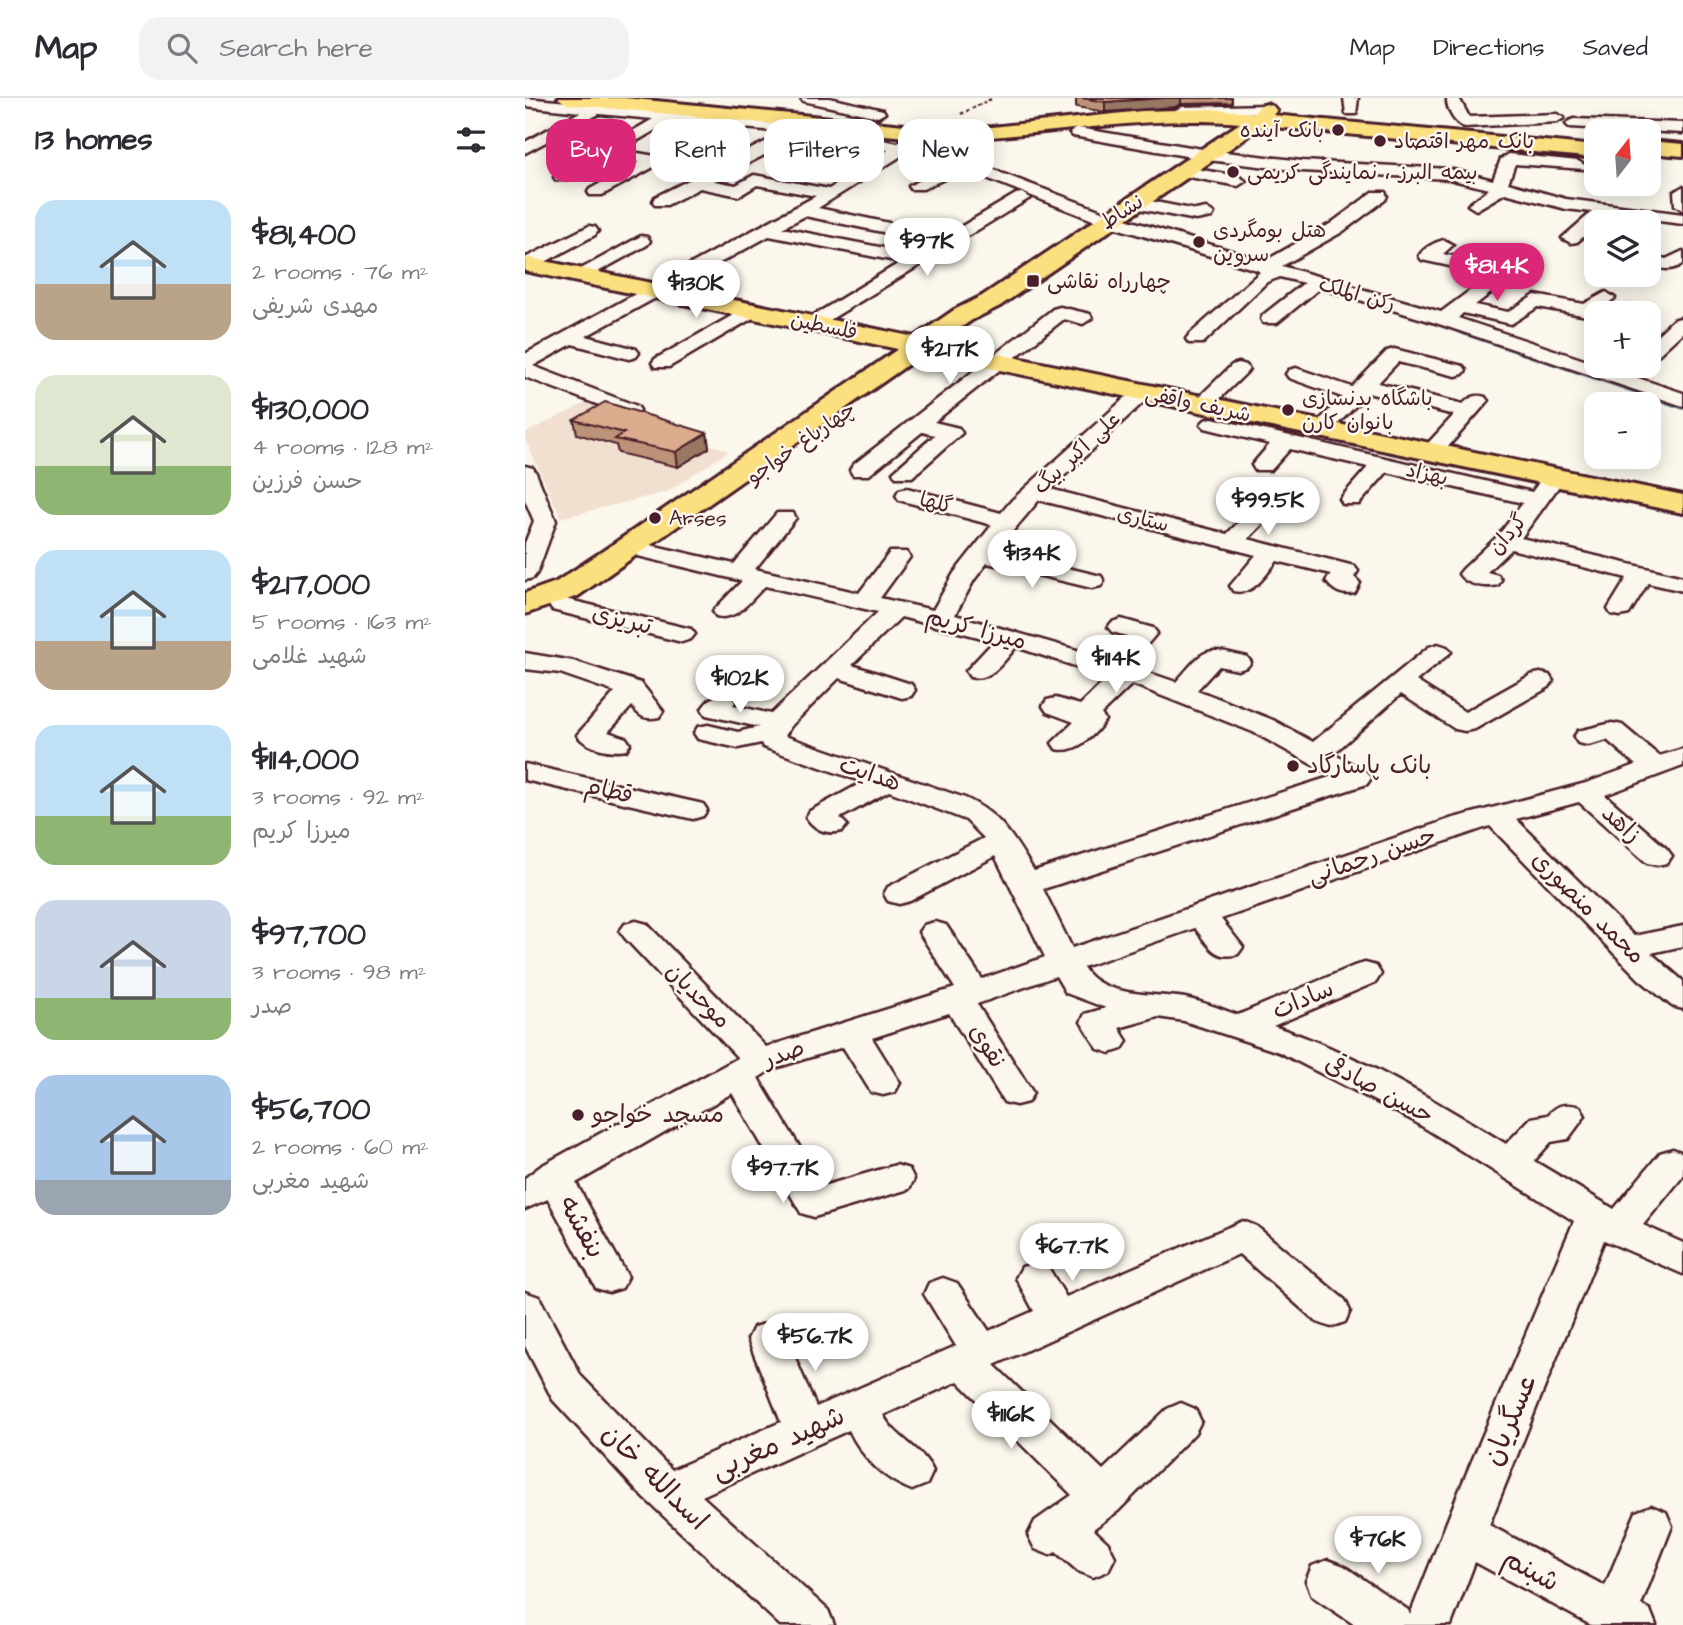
<!DOCTYPE html>
<meta charset="utf-8">
<style>
body{margin:0;font-family:"Architects Daughter","Playpen Sans Arabic",sans-serif;background:#f2f2f3;color:#2b2b33;height:100vh;display:flex;flex-direction:column;font-size:26px;white-space:nowrap}
*{box-sizing:border-box;margin:0}
p{font-size:23px;color:#7c7c81}
.icon{flex:none;width:38px;height:38px;fill:none;stroke:currentColor;stroke-width:2;stroke-linecap:round;stroke-linejoin:round}
.map{position:relative;flex:1;overflow:hidden}
.drawer{display:flex;flex-direction:column;background:#fff;width:525px}
.drawer>*{flex:none}
.guide{position:absolute;left:21px;top:21px;width:665px;height:63px;display:flex;gap:14px}
.needle{width:46px;rotate:17deg}
.fabs{position:absolute;left:1059px;top:21px;display:grid;gap:14px}
.fabs a{display:grid;place-items:center;width:77px;height:77px;border-radius:14px;background:#fff;box-shadow:0 4px 18px #0003;font-size:35px}
.price{position:absolute;translate:-50% -60px;padding:0 16px;border-radius:24px;background:#fff;color:#222;font-size:23px;line-height:46px;filter:drop-shadow(0 2px 4px #0008)}
.price::after{content:'';position:absolute;left:50%;top:42px;width:21px;height:16px;margin-left:-10px;background:inherit;clip-path:polygon(0 0,100% 0,50% 100%)}
.price.on{background:#db2777;color:#fff}
ul{padding:0;list-style:none}
li{display:flex;align-items:center;gap:21px;height:175px;padding:0 35px}
li span{display:grid;place-items:center;flex:none;width:196px;height:140px;border-radius:21px;color:#555}
li>.icon{margin-inline-start:auto}
span .icon{width:84px;height:84px;fill:#fffc;stroke-width:1}
li b{font-size:30px}
h2{display:flex;justify-content:space-between;align-items:center;height:84px;padding:0 35px;font-size:30px}
.tag{padding:0 24px;border-radius:21px;background:#fff;box-shadow:0 4px 18px #0003;font-size:24px;line-height:63px}
.tag.on{background:#db2777;color:#fff}
header{display:flex;align-items:center;gap:42px;box-sizing:border-box;height:98px;padding:0 35px;background:#fff;border-bottom:2px solid #e1e1e2}
header strong{font-size:33px}
nav{display:flex;gap:38px;margin-inline-start:auto;font-size:24px}
.search{width:490px;height:63px;background:#f2f2f3;display:flex;align-items:center;gap:18px;box-sizing:border-box;padding:0 24px;border-radius:21px;color:#7c7c81;font-size:26px}
main{display:flex;flex:1;min-height:0}
.map>svg:first-child{display:block}
.built{fill:#f1e0d0}
.lines{fill:none;stroke-linecap:round;stroke-linejoin:round}
.stream{fill:#698990;fill-rule:evenodd}
.minor-casing{stroke:#4a1f2b;stroke-width:5}
.major-casing{stroke:#4a1f2b;stroke-width:6}
.path{stroke:#4a1f2b;stroke-width:2.5;stroke-dasharray:3.5 2.5;stroke-linecap:butt}
.minor{fill:#fbf7ec;fill-rule:evenodd}
.major{fill:#fce080;fill-rule:evenodd}
.wall{fill:#bc9379;stroke:#4a1f2b;stroke-width:2}
.shaded-wall{fill:#997863;stroke:#4a1f2b;stroke-width:2}
.building{fill:#dbab8d;stroke:#4a1f2b;stroke-width:2}
.poi-dot{fill:#4a1f2b;stroke:#fbf7ec;stroke-width:2.5}
.labels{text-anchor:middle;dominant-baseline:central;stroke-width:5;stroke-linejoin:round;paint-order:stroke}
.far-poi-label{font-size:21px;fill:#4a1f2b;stroke:#fbf7ec;text-anchor:start}
.far-street-label{font-size:21px;fill:#4a1f2b;stroke:#fbf7ec}
.street-label{font-size:24px;fill:#4a1f2b;stroke:#fbf7ec}
.poi-label{font-size:24px;fill:#4a1f2b;stroke:#fbf7ec;text-anchor:start}
.near-street-label{font-size:28px;fill:#4a1f2b;stroke:#fbf7ec}
</style>
<header>
<strong>Map</strong>
<div class="search"><svg class="icon" aria-label="search" viewBox="0 0 24 24"><circle cx="10" cy="10" r="6"/><path d="M15 15l6 6"/></svg>Search here</div>
<nav><a>Map</a><a>Directions</a><a>Saved</a></nav>
</header>
<main>
<section class="drawer">
<h2>13 homes<svg class="icon" aria-label="filters" viewBox="0 0 24 24"><path d="M4 7h16M4 17h16"/><circle cx="9" cy="7" r="2"/><circle cx="15" cy="17" r="2"/></svg></h2>
<ul>
<li><span style="background:linear-gradient(#bfe0f5 60%,#b9a48a 0)"><svg class="icon" aria-label="home" viewBox="0 0 24 24"><path d="M3 11l9-7 9 7M6 9v11h12V9"/></svg></span><div><b>$81,400</b><p>2 rooms · 76 m²</p><p>مهدی شریفی</p></div></li>
<li><span style="background:linear-gradient(#dfe7d0 65%,#8fb573 0)"><svg class="icon" aria-label="home" viewBox="0 0 24 24"><path d="M3 11l9-7 9 7M6 9v11h12V9"/></svg></span><div><b>$130,000</b><p>4 rooms · 128 m²</p><p>حسن فرزین</p></div></li>
<li><span style="background:linear-gradient(#bfe0f5 65%,#b9a48a 0)"><svg class="icon" aria-label="home" viewBox="0 0 24 24"><path d="M3 11l9-7 9 7M6 9v11h12V9"/></svg></span><div><b>$217,000</b><p>5 rooms · 163 m²</p><p>شهید غلامی</p></div></li>
<li><span style="background:linear-gradient(#bfe0f5 65%,#8fb573 0)"><svg class="icon" aria-label="home" viewBox="0 0 24 24"><path d="M3 11l9-7 9 7M6 9v11h12V9"/></svg></span><div><b>$114,000</b><p>3 rooms · 92 m²</p><p>میرزا کریم</p></div></li>
<li><span style="background:linear-gradient(#c9d6e8 70%,#8fb573 0)"><svg class="icon" aria-label="home" viewBox="0 0 24 24"><path d="M3 11l9-7 9 7M6 9v11h12V9"/></svg></span><div><b>$97,700</b><p>3 rooms · 98 m²</p><p>صدر</p></div></li>
<li><span style="background:linear-gradient(#a9c7e8 75%,#9aa5b1 0)"><svg class="icon" aria-label="home" viewBox="0 0 24 24"><path d="M3 11l9-7 9 7M6 9v11h12V9"/></svg></span><div><b>$56,700</b><p>2 rooms · 60 m²</p><p>شهید مغربی</p></div></li>
</ul>
</section>
<div class="map">
<svg width="1158" height="1527" viewBox="0 0 1158 1527">
<rect width="100%" height="100%" fill="#fbf7ec"/>
<filter id="ink" filterUnits="userSpaceOnUse"><feTurbulence type="fractalNoise" baseFrequency=".0143" numOctaves="2"/><feDisplacementMap in="SourceGraphic" scale="14" xChannelSelector="R" yChannelSelector="G"/><feConvolveMatrix kernelMatrix="1 2 1 2 8 2 1 2 1" color-interpolation-filters="sRGB"/></filter>
<g filter="url(#ink)">
<path class="built" d="M61,305L204,353L142,394L36,420L0,341V335Z"/>
<g class="lines">
<path class="stream" d="M620,138L839,202L840,203L835,204L618,141L617,140Z
M884,215L1158,308V312L882,218L881,217Z"/>
<g class="minor-casing">
<path id="minor" d="M0,0L277,26L373,45L384,37L389,39L392,42L390,45L415,46L476,75L590,118L740,163L805,126L848,94H860L862,98L860,102L817,134L757,168L916,214L966,177L897,162L894,158C899,150 910,144 919,142L928,147L918,156L977,169L997,154H1009L1012,158L1009,162L950,207L983,214L1010,197L1059,206L1081,194L1090,200L1069,216L1062,218L1013,209L986,226L938,215L933,220L1158,295V308L911,225L795,190L752,225H738L736,221L738,217L779,185L755,179L742,184L678,245H664L661,241L664,237L735,174L732,172L578,126L464,81L407,54L381,55L293,110L378,128L381,132L378,136L372,137L280,118L257,130L390,156L491,96L497,95L505,100L293,229H279L276,225L376,164L244,138L61,238L111,251L114,255L111,259L104,261L47,246L8,268L112,308L115,312L112,316H98L0,279V256L291,98L232,87L214,98L175,90L142,107H130L128,103L130,99L260,34L146,23L96,52L136,59L138,62L136,65L77,97H65L63,94L65,91L114,64L83,59L43,82H31L29,79L128,21L74,16L0,55V44L55,14L0,8ZM278,37L363,52L333,72L252,61L244,66L252,71L321,80L304,91L229,77L211,87L189,83Z
M276,0H304L358,12L360,15L353,19L278,3Z
M819,0H833L831,16H821Z
M922,0H934L944,19L1032,16L1039,20L1032,24L940,29C929,26 921,10 922,0Z
M743,7L748,8L750,11L748,14L656,17L649,13L656,9Z
M1049,21L1158,25V35L1044,29L1041,26L1044,23Z
M553,30L683,52L777,63L924,71L968,82L976,61L984,56L1053,63L1061,68L1059,71L990,66L983,85L1041,101L1158,116V126L1084,117L1075,124H1071V128L1052,144L1046,145L1037,140L1067,114L1041,111L980,95L951,112L943,107L964,91L924,81L777,73L683,62L548,38L545,35L548,32Z
M428,66L434,68L436,71L434,74L398,91H386L384,88Z
M659,69L713,78L721,83L713,88L653,77L651,74L653,71Z
M1157,89H1158V112L1150,107L1149,94Z
M610,100L671,112L681,110L689,115L687,119L671,122L604,109L602,105L604,101Z
M64,128L70,129L73,133L70,137L9,170L0,171V160Z
M116,138L122,139L125,143L122,147L60,181H48L45,177Z
M1158,153V166C1145,174 1138,171 1124,167V157L1141,161Z
M226,207L233,209L235,213L233,217L144,269H130L127,265L130,261Z
M535,209L565,216L567,220L558,226L539,221L409,324L434,330L437,335L387,379H371L368,374L410,337L397,334L344,377H328L325,372L328,367L528,211Z
M1155,220L1158,221V234L1131,259L1124,261V245L1148,222Z
M869,251L938,268L941,272L938,276L931,278L873,264L853,285L938,306C946,299 950,296 960,299L963,303L914,359H898L895,354L929,317L843,295L804,335H790L786,331L817,299L764,280L761,276L764,272L771,270L827,289L862,253Z
M714,265L721,267L724,271L721,275L684,311H670L667,307L670,303L707,267Z
M618,288L625,290L628,294L625,298L525,391L702,436L739,398H755L758,403L755,408L723,441L829,468L833,473L829,479L835,485L830,495C817,498 808,493 801,483L806,476L752,463C740,477 729,498 708,493L705,488L731,457L514,402L471,453L576,478L579,483L576,488L567,490L462,465L449,482L430,517L583,561L602,538L587,534L583,529L587,524L596,521L628,530L632,535L604,568L651,584C680,552 677,547 722,559L726,564L722,569L713,572L694,568L672,592L748,622L788,644L904,549L913,546L922,549L926,554L891,583L940,614L1006,577L1015,575L1024,577L1028,583L1024,589L950,631L940,633L930,631L876,596L808,656L842,674L846,680L842,686L518,791L547,850L925,721L1061,685L1111,667L1082,642L1063,647L1053,645L1049,639L1053,633L1087,625L1097,627L1134,658L1158,651V668L1080,697L1142,751L1147,758L1142,765L1132,767L1122,765L1054,704L991,721L1109,838L1158,828V848L1126,855L1158,883V911L1147,908L1114,881L965,728L696,821L718,849L713,856C690,863 683,846 670,830L558,869C576,900 629,895 660,900C678,904 696,911 713,917L829,868L840,865L851,868L856,876L851,884L748,928C829,954 909,1002 981,1046L1006,1020L1023,1017C1033,1006 1041,1005 1055,1009L1060,1018L1043,1041L1026,1044L1009,1063L1089,1111L1135,1055L1148,1051L1158,1055V1078L1118,1127L1158,1145V1176L1079,1142L964,1427L1080,1488L1111,1414L1126,1408L1141,1414L1147,1428L1116,1507L1125,1512L1131,1527H1066L950,1464L926,1527H830L787,1498L781,1483L787,1468L803,1462L819,1468L883,1512L885,1517L935,1391L1049,1123L887,1022L754,954L659,923L633,919L594,930L602,943L597,951L585,955L573,951L556,924L560,916L581,910L541,895L531,878L452,906L508,995L503,1004L491,1007L479,1004L424,915L347,940L375,985L370,994L358,997L346,994L318,949L247,971L233,980L298,1088L371,1067L384,1071L389,1081L384,1091L289,1119L276,1115L207,995L51,1085L103,1179L97,1190L84,1194L71,1190L23,1101L0,1111V1080L16,1068L213,960L100,840L95,833L100,826L111,823L122,826L241,949L430,890L394,834L399,827L410,824L421,827L457,881L520,859L470,758L385,803L374,806L363,803L359,796L363,789L459,740L441,722L364,693L315,720L322,727L317,733C302,737 290,732 281,719L285,713L338,684L238,649L236,645L213,650L173,641L169,635L173,629L183,627L213,634L234,629L181,617L177,611C185,599 192,595 206,598L210,604L208,607L246,616L353,514L240,488C226,501 212,524 191,518L188,513L217,483L113,458L109,453L113,448L121,446L209,466L252,415H268L271,420L230,471L334,495L365,454H381L385,459L355,500L408,512L429,475L467,427L374,402L371,397L374,392L382,390L476,415L487,402L611,290ZM376,519L469,543L441,573L445,579C466,584 478,564 491,549L584,579L555,607L531,600L522,602L518,608L522,614L549,624L527,645L531,651C551,656 569,638 580,622L576,616L607,586L728,634L808,678L509,773C488,740 477,717 440,700L260,638L266,628L314,580L377,600L386,598L390,592L386,586L327,567Z
M687,320L1007,394L1015,383H1031L1034,388L996,440L1158,479V493L1123,485L1104,516L1095,518L1086,516L1083,511L1102,480L986,451L962,474L973,477L976,482L973,487C961,490 941,487 934,476L938,471L973,438L998,405L862,374L834,406H818L815,401L843,369L765,351L746,372H730L727,367L745,346L680,330L676,326L680,322Z
M0,368L8,370L11,375L31,423L12,475L8,480L0,482V445L9,423L0,402Z
M36,500L166,531L170,536L166,541L157,544L27,512L24,507L27,502Z
M0,555L48,563L116,585L138,613L134,619C120,622 115,619 107,608L83,634L101,640L105,646L101,652C86,655 61,650 52,637L90,594L35,575L0,571Z
M0,666L178,706L182,712L178,718L168,721L0,682Z
M718,1123L731,1128L820,1202L825,1213L820,1224L806,1229L792,1224L714,1156L469,1267L578,1372L642,1311L656,1305L670,1311L676,1323L670,1335L593,1413L568,1431L583,1445L590,1459L583,1473L568,1479L553,1473L531,1454L525,1457L510,1451L503,1437L510,1423L547,1397L433,1283L358,1317C370,1340 397,1349 408,1373L402,1386L387,1392C358,1381 337,1359 324,1332L177,1398L303,1512L309,1527H255L113,1394L28,1302L0,1248V1194L14,1199L56,1278L147,1372L256,1324L223,1241L229,1229L243,1225L257,1229L291,1309L431,1248L399,1196L404,1185L418,1180L432,1185L464,1233L509,1213L491,1180L497,1169L510,1165L523,1169L541,1199Z"/>
</g>
<g class="major-casing">
<path id="major" d="M33,0H100L411,30L467,29L617,13L688,11L729,15L735,8L742,6L752,12L748,17L1071,48V60L738,28L475,208L447,222L415,244L1158,397V415L398,256L53,498L0,516V495L31,484L78,453L373,251L0,173V159L390,239L429,212L457,198L715,25C614,16 512,40 411,42L42,6Z
M1124,43L1158,46V58L1124,55Z"/>
</g>
<path class="path" d="M436,16L468,0"/>
<use href="#minor" class="minor"/>
<use href="#major" class="major"/>
</g>
<path class="wall" d="M551,0H707V5L656,6L650,9L580,14L551,9Z
M49,322L182,335L184,350L153,369L93,355L91,347L52,336Z"/>
<path class="shaded-wall" d="M638,0H656V6L650,9L580,14V4Z
M182,335L184,350L153,369L151,354Z"/>
<path class="building" d="M557,0H638L580,4Z
M80,304L182,335L151,354L90,341L99,335L49,322Z"/>
</g>
<g class="poi-dot">
<circle cx="813" cy="32" r="7"/>
<circle cx="855" cy="43" r="7"/>
<circle cx="708" cy="74" r="7"/>
<circle cx="674" cy="144" r="7"/>
<rect x="501" y="176" width="14" height="14" rx="3.5"/>
<circle cx="763" cy="312" r="7"/>
<circle cx="130" cy="420" r="7"/>
<circle cx="768" cy="668" r="7"/>
<circle cx="53" cy="1017" r="7"/>
</g>
<g class="labels">
<g class="far-poi-label">
<text x="799" y="32" text-anchor="end">بانک آینده</text>
<text x="869" y="43">بانک مهر اقتصاد</text>
<text x="722" y="74">بیمه البرز ، نمایندگی کریمی</text>
<text x="688" y="132">هتل بومگردی<tspan x="688" dy="24">سروین</tspan></text>
<text x="522" y="183">چهارراه نقاشی</text>
<text x="777" y="300">باشگاه بدنسازی<tspan x="777" dy="24">بانوان کارن</tspan></text>
<text x="144" y="420">Arses</text>
</g>
<g class="far-street-label">
<text transform="translate(597 114) rotate(-33)">نشاط</text>
<text transform="translate(832 196) rotate(16)">رکن الملک</text>
<text transform="translate(299 228) rotate(12)">فلسطین</text>
<text transform="translate(673 306) rotate(12)">شریف واقفی</text>
<text transform="translate(276 345) rotate(-35)">چهارباغ خواجو</text>
<text transform="translate(552 355) rotate(-43)">علی اکبر بیگ</text>
<text transform="translate(902 376) rotate(13)">بهزاد</text>
<text transform="translate(411 405) rotate(15)">گلها</text>
<text transform="translate(618 421) rotate(14)">ستاری</text>
<text transform="translate(983 436) rotate(-49)">گردان</text>
</g>
<g class="street-label">
<text transform="translate(97 522) rotate(14)">تبریزی</text>
<text transform="translate(451 531) rotate(15)">میرزا کریم</text>
<text transform="translate(345 676) rotate(19)">هدایت</text>
<text transform="translate(84 693) rotate(13)">قطام</text>
<text transform="translate(1096 726) rotate(42)">زاهد</text>
<text transform="translate(847 758) rotate(-19)">حسن رحمانی</text>
<text transform="translate(1063 810) rotate(45)">محمد منصوری</text>
<text transform="translate(173 898) rotate(46)">موحدیان</text>
<text transform="translate(778 902) rotate(-23)">سادات</text>
<text transform="translate(462 948) rotate(58)">نقوی</text>
<text transform="translate(259 956) rotate(-19)">صدر</text>
<text transform="translate(854 992) rotate(28)">حسن صادقی</text>
</g>
<g class="poi-label">
<text x="782" y="668">بانک پاسارگاد</text>
<text x="67" y="1017">مسجد خواجو</text>
</g>
<g class="near-street-label">
<text transform="translate(57 1129) rotate(61)">بنفشه</text>
<text transform="translate(985 1322) rotate(-67)">عسگریان</text>
<text transform="translate(253 1345) rotate(-24)">شهید مغربی</text>
<text transform="translate(130 1379) rotate(45)">اسدالله خان</text>
<text transform="translate(1006 1472) rotate(29)">شبنم</text>
</g>
</g>
</svg>
<div class="fabs">
<a><svg class="needle" viewBox="-14 -14 28 28"><path d="M0-13l5 13h-10z" fill="#e53935"/><path d="M0 13l5-13h-10z" fill="#7c7c81"/></svg></a>
<a><svg class="icon" aria-label="layers" viewBox="0 0 24 24"><path d="M12 4l9 5-9 5-9-5zM3 14l9 5 9-5"/></svg></a>
<a>+</a>
<a>−</a>
</div>
<b class="price" style="left:402px;top:180px">$97K</b>
<b class="price on" style="left:972px;top:205px">$81.4K</b>
<b class="price" style="left:171px;top:222px">$130K</b>
<b class="price" style="left:425px;top:288px">$217K</b>
<b class="price" style="left:743px;top:439px">$99.5K</b>
<b class="price" style="left:507px;top:492px">$134K</b>
<b class="price" style="left:591px;top:597px">$114K</b>
<b class="price" style="left:215px;top:617px">$102K</b>
<b class="price" style="left:258px;top:1107px">$97.7K</b>
<b class="price" style="left:547px;top:1185px">$67.7K</b>
<b class="price" style="left:290px;top:1275px">$56.7K</b>
<b class="price" style="left:486px;top:1353px">$116K</b>
<b class="price" style="left:853px;top:1478px">$76K</b>
<div class="guide">
<a class="tag on">Buy</a>
<a class="tag">Rent</a>
<a class="tag">Filters</a>
<a class="tag">New</a>
</div>
</div>
</main>
